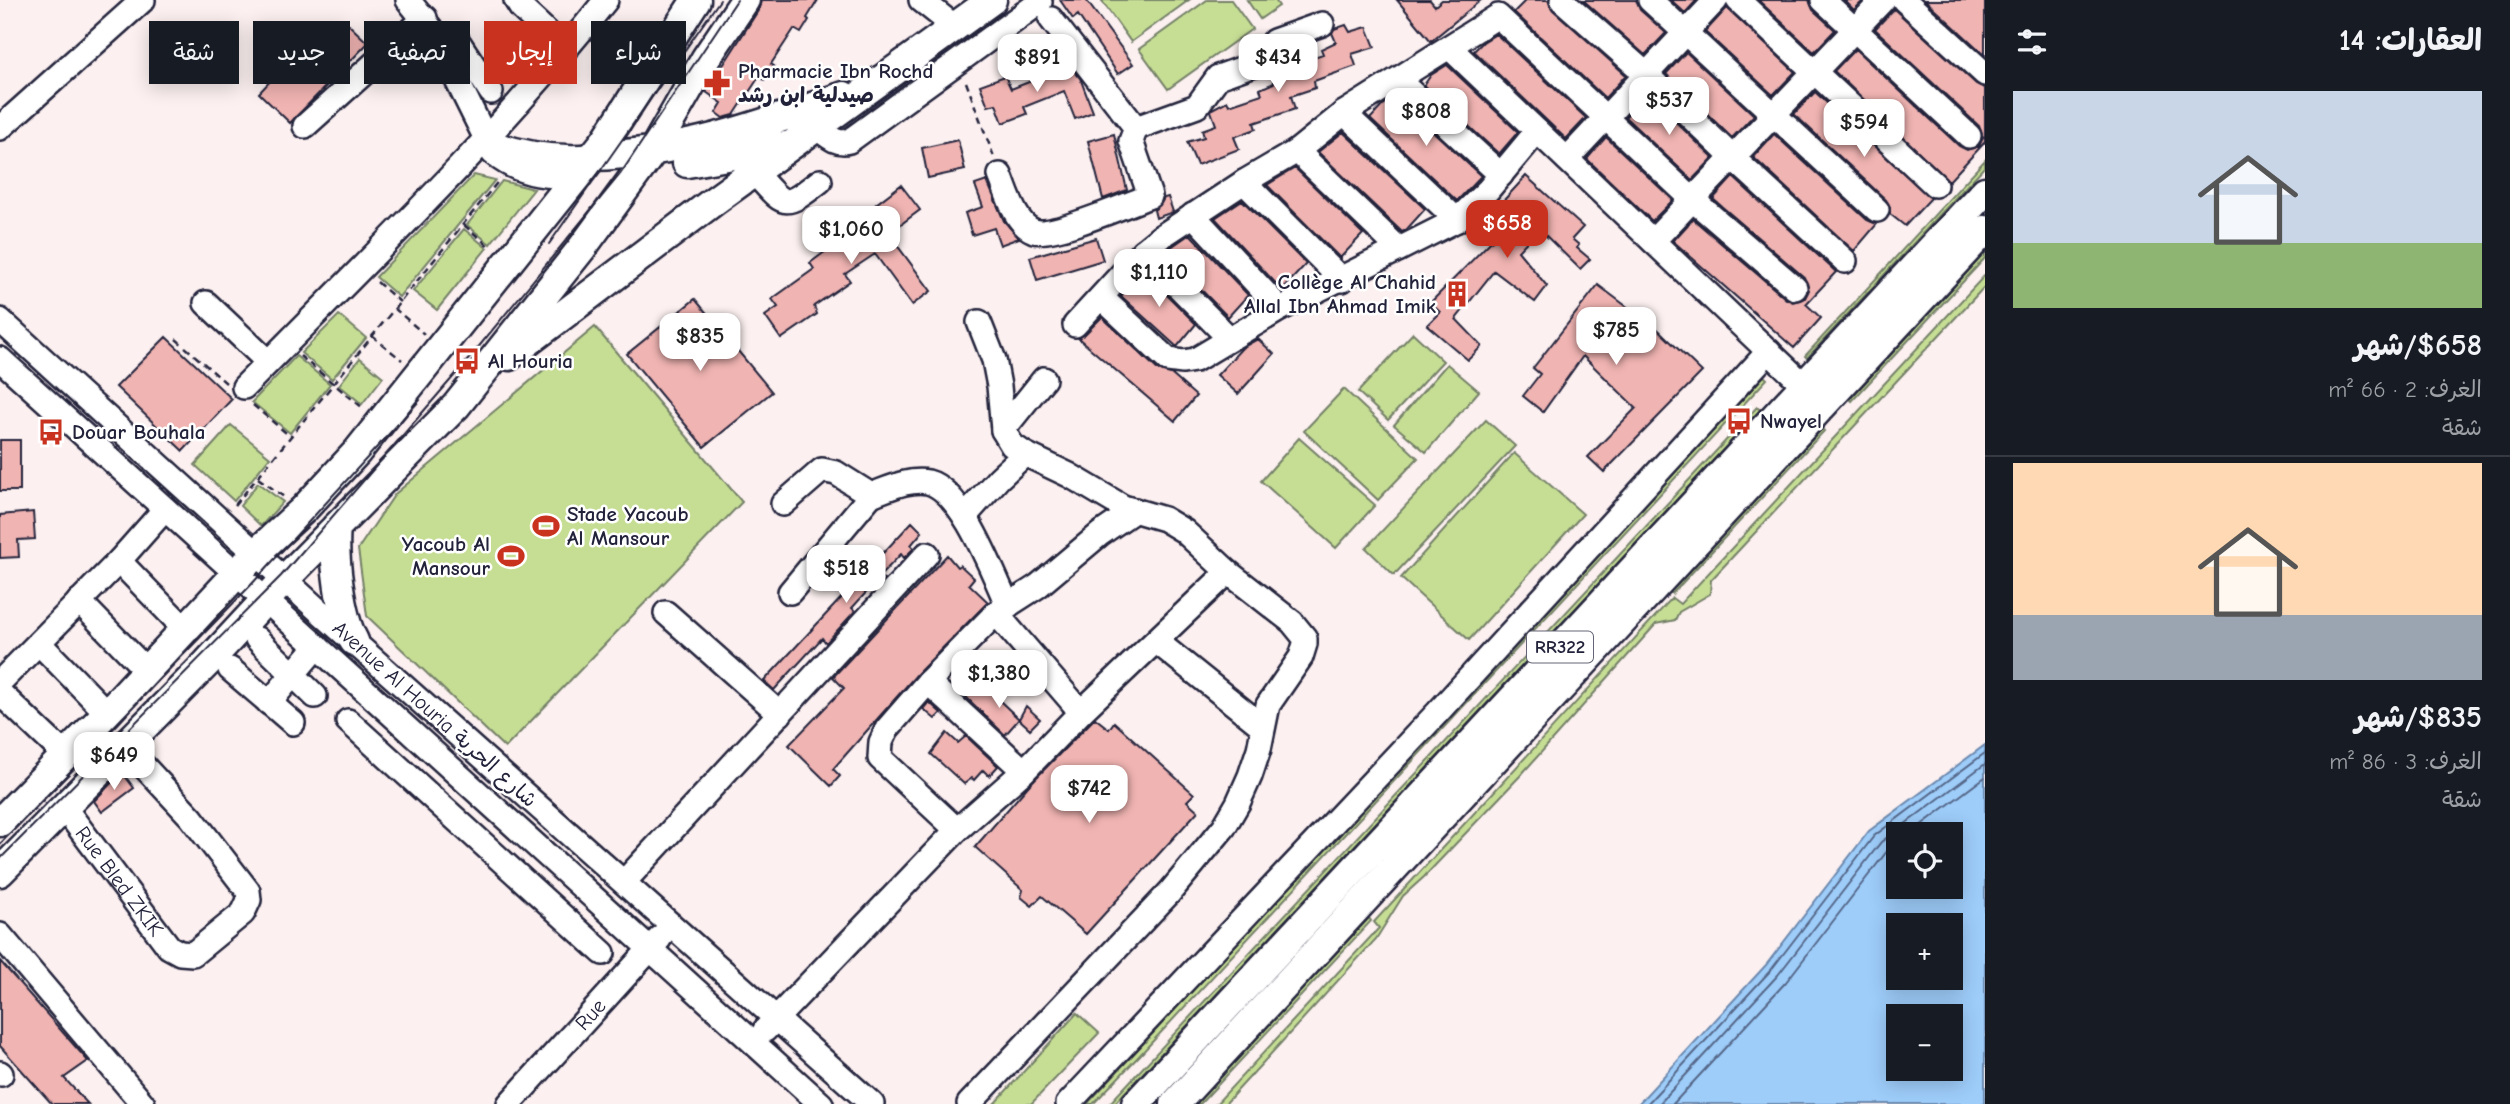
<!DOCTYPE html>
<html lang="ar">
<meta charset="utf-8">
<style>
body{margin:0;font-family:"Comic Neue","Playpen Sans Arabic",sans-serif;background:#242831;color:#f1f3f6;direction:rtl;height:100vh;display:flex;flex-direction:column;font-size:26px;white-space:nowrap}
*{box-sizing:border-box;margin:0}
p{font-size:23px;color:#9ea1a6}
.icon{flex:none;width:38px;height:38px;fill:none;stroke:currentColor;stroke-width:2;stroke-linecap:round;stroke-linejoin:round}
.map{position:relative;flex:1;overflow:hidden;direction:ltr}
.drawer{display:flex;flex-direction:column;background:#171b24;width:525px}
.drawer>*{flex:none}
.banner{position:absolute;left:21px;top:21px;width:665px;height:63px;direction:rtl;display:flex;gap:14px}
.fabs{position:absolute;left:1886px;top:822px;display:grid;gap:14px}
.fabs a{display:grid;place-items:center;width:77px;height:77px;border-radius:0px;background:#171b24;box-shadow:0 4px 18px #0003;font-size:35px}
.price{position:absolute;translate:-50% -60px;padding:0 16px;border-radius:14px;background:#fff;color:#222;font-size:23px;line-height:46px;filter:drop-shadow(0 2px 4px #0008)}
.price::after{content:'';position:absolute;left:50%;top:42px;width:21px;height:16px;margin-left:-10px;background:inherit;clip-path:polygon(0 0,100% 0,50% 100%)}
.price.active{background:#c8321e;color:#fff}
ul{padding:0;list-style:none}
li{display:grid;align-content:center;gap:14px;height:371px;padding:0 28px}
li+li{border-top:2px solid #363941}
li span{display:grid;place-items:center;height:217px;border-radius:0px;color:#555}
li>.icon{margin-inline-start:auto}
span .icon{width:126px;height:126px;fill:#fffc;stroke-width:1}
li b{font-size:30px}
h2{display:flex;justify-content:space-between;align-items:center;height:84px;padding:0 28px;font-size:30px}
.pill{padding:0 24px;border-radius:0px;background:#171b24;box-shadow:0 4px 18px #0003;font-size:24px;line-height:63px}
.pill.active{background:#c8321e;color:#fff}
main{display:flex;flex:1;min-height:0}
.map>svg:first-child{display:block}
.green{fill:#c6de94;stroke:#748068;stroke-width:2}
.water{fill:#9ecdfa;stroke:#6c89ae;stroke-width:2;fill-rule:evenodd}
.lines{fill:none;stroke-linecap:round;stroke-linejoin:round}
.shore{stroke:#546687;stroke-width:2}
.building{fill:#f0b4b2;stroke:#22223b;stroke-width:2}
.minor-casing{stroke:#22223b;stroke-width:28}
.major-casing{stroke:#22223b;stroke-width:33}
.path{stroke:#22223b;stroke-width:2.5;stroke-dasharray:7 5;stroke-linecap:butt}
.minor{stroke:#fff;stroke-width:23}
.major{stroke:#fff;stroke-width:28}
.tram{stroke:#22223b;stroke-width:2}
.labels{text-anchor:middle;dominant-baseline:central;stroke-width:5;stroke-linejoin:round;paint-order:stroke}
.shield{fill:#fff;stroke:#646476;stroke-width:2}
.shield-label{font-size:19px;font-weight:bold;fill:#22223b}
.poi-label{font-size:21px;font-weight:bold;fill:#22223b;stroke:#fff;text-anchor:start}
.street-label{font-size:21px;fill:#22223b;stroke:#fff}
</style>
<main>
<section class="drawer">
<h2>العقارات: 14<svg class="icon" aria-label="filters" viewBox="0 0 24 24"><path d="M4 7h16M4 17h16"/><circle cx="9" cy="7" r="2"/><circle cx="15" cy="17" r="2"/></svg></h2>
<ul>
<li><span style="background:linear-gradient(#c9d6e8 70%,#8fb573 0)"><svg class="icon" aria-label="home" viewBox="0 0 24 24"><path d="M3 11l9-7 9 7M6 9v11h12V9"/></svg></span><div><b>$658/شهر</b><p>الغرف: 2 · 66 m²</p><p>شقة</p></div></li>
<li><span style="background:linear-gradient(#ffd9b3 70%,#9aa5b1 0)"><svg class="icon" aria-label="home" viewBox="0 0 24 24"><path d="M3 11l9-7 9 7M6 9v11h12V9"/></svg></span><div><b>$835/شهر</b><p>الغرف: 3 · 86 m²</p><p>شقة</p></div></li>
</ul>
</section>
<div class="map">
<svg width="1985" height="1104" viewBox="0 0 1985 1104">
<rect width="100%" height="100%" fill="#fcf0f0"/>
<filter id="ink" filterUnits="userSpaceOnUse"><feTurbulence type="fractalNoise" baseFrequency=".0143" numOctaves="2"/><feDisplacementMap in="SourceGraphic" scale="14" xChannelSelector="R" yChannelSelector="G"/><feConvolveMatrix kernelMatrix="1 2 1 2 8 2 1 2 1" color-interpolation-filters="sRGB"/></filter>
<g filter="url(#ink)">
<path class="green" d="M1104,0H1189L1131,42L1102,1Z
M1207,0H1231L1252,29L1168,89L1139,49Z
M1247,0H1275L1279,6L1260,19Z
M1985,160V166L1807,358L1805,356Z
M474,175L495,180L399,297L376,277Z
M502,181L534,189L490,244L467,225Z
M464,229L487,248L437,310L413,291Z
M1985,253V258L1852,401L1850,399Z
M1985,275V286L1711,580L1710,594L1679,612L1675,620L1656,624L1520,776L1424,877L1403,896L1376,939L1225,1104H1216L1379,928L1374,922L1672,598L1680,604Z
M339,315L366,338L332,379L301,353Z
M595,327L742,502L505,748L367,616L358,549L395,494Z
M1413,333L1443,361L1388,420L1358,392Z
M296,356L330,384L290,433L252,402Z
M360,358L383,377L362,404L339,385Z
M1447,364L1479,391L1426,452L1394,425Z
M1764,376L1767,379L1140,1055L1093,1104H1087Z
M1344,389L1418,458L1378,500L1304,431Z
M1757,407L1760,410L1114,1104H1109Z
M1486,420L1515,446L1394,575L1366,548Z
M231,425L270,457L234,501L195,465Z
M1822,429L1824,431L1672,594L1670,592Z
M1299,438L1375,505L1336,548L1261,481Z
M1514,453L1583,514L1469,640L1401,578Z
M258,483L283,502L261,526L240,506Z
M1369,918L1371,921L1200,1104H1195Z
M1077,1013L1099,1033L1031,1104H994Z"/>
<path class="water" d="M1985,745V1104H1638L1766,965L1869,831ZM1899,835H1951V887H1899ZM1899,926H1951V978H1899ZM1899,1017H1951V1069H1899Z"/>
<g class="lines">
<path class="shore" d="M1908,835L1985,777
M1647,1104L1771,970L1874,836L1985,753
M1659,1104L1778,975L1881,842L1985,764
M1673,1104L1786,982L1888,850L1899,842"/>
</g>
<path class="building" d="M761,0H818L807,18L809,20L801,33L794,29L771,64L774,66L765,80L759,77L734,115L723,118L716,113L722,103L706,92L759,9Z
M1060,0H1086L1133,64L1118,74L1078,15L1073,19Z
M1397,0H1430L1435,6L1442,0H1481L1431,41Z
M1526,0H1548L1553,10L1626,75L1605,98L1514,12Z
M1583,0H1636L1640,10L1666,33L1645,55Z
M1671,0H1697L1685,13Z
M1758,0H1809L1813,10L1835,30L1814,52Z
M1844,0H1864L1854,10Z
M1925,0H1985V55Z
M1727,8L1795,72L1773,95L1705,32Z
M1894,9L1976,84L1985,88V142L1949,181L1834,71L1855,49L1959,146L1967,150L1979,146L1983,138L1979,126L1875,29Z
M347,23L368,43L290,123L259,93L287,63L291,68L302,56L309,62Z
M1346,25L1350,32L1367,27L1375,47L1352,54L1356,66L1314,81L1315,88L1291,96L1295,109L1254,123L1256,129L1234,137L1239,149L1197,165L1187,142L1204,137L1202,130L1216,125L1211,111L1212,109L1227,101L1229,105L1262,94L1260,89L1274,83L1272,69L1289,61L1291,65L1323,54L1321,49L1336,42L1332,33L1334,29Z
M1496,34L1586,118L1566,139L1474,51L1483,42Z
M1686,52L1754,115L1732,138L1666,74Z
M1447,65L1518,132L1499,154L1424,85L1431,75Z
M1070,66L1080,78L1093,112L1075,119L1064,91L1024,107L1027,114L1003,123L996,104L988,106L980,85L1005,76L1011,89Z
M1815,92L1931,198L1905,226L1890,214V207L1886,200L1794,114Z
M1647,94L1713,158L1692,180L1625,117Z
M1396,97L1481,176L1457,201L1370,119L1383,105Z
M1343,132L1425,209L1407,229L1402,232L1318,152Z
M1114,134L1127,190L1103,199L1088,141Z
M1774,134L1867,220L1877,224L1854,251L1753,157Z
M1606,137L1673,200L1652,221L1587,159Z
M958,140L965,170L928,178L922,148Z
M1295,168L1363,234L1340,258L1267,185Z
M1526,176L1583,227L1572,239L1579,245L1577,248L1590,259L1580,269L1539,229L1518,251L1547,286L1535,302L1494,271L1456,319L1482,346L1468,360L1427,325L1440,312L1430,303L1507,225L1493,212Z
M1733,177L1836,272L1806,304L1821,318L1794,348L1673,241L1693,219L1786,299L1793,302L1805,298L1809,290L1804,277L1713,199Z
M987,181L1004,221L1019,238L1000,245L994,228L972,235L965,213L983,207L975,185Z
M901,185L920,210L892,231L897,238L894,241L931,291L912,305L875,254L845,274L850,281L814,306L817,314L781,339L765,316L778,307L772,299L814,269L810,263L830,248L826,244L846,230L850,236L861,228L867,232L887,218L876,204Z
M1168,197L1173,212L1156,218L1154,210L1160,205L1164,198Z
M1242,200L1306,264L1282,290L1215,218Z
M1190,234L1248,295L1228,317L1164,252Z
M1096,238L1103,260L1037,280L1030,257Z
M1143,271L1196,324L1177,347L1121,296Z
M1598,285L1642,318L1644,316L1702,372L1604,472L1588,457L1636,408L1583,356L1543,412L1523,396L1540,374L1533,368Z
M695,299L772,392L704,447L627,354Z
M1102,317L1158,370L1171,374L1196,396L1175,421L1078,338L1085,334Z
M166,337L232,399L183,451L116,387Z
M1258,339L1274,354L1238,394L1217,375L1242,348Z
M0,440H20V491H0Z
M33,512L35,539L18,540L19,557L0,558V515Z
M912,522L922,532L911,545L914,548L904,558L901,554L880,576L884,580L875,590L871,587L852,608L855,611L826,643L822,638L774,690L764,681Z
M947,555L957,567L960,565L974,578L969,584L988,602L918,673L833,769L840,776L831,786L789,745L844,688L833,677Z
M973,657L986,671L979,678L965,665Z
M979,681L1019,719L1026,706L1040,719L1030,729L1019,719L1005,735L966,697Z
M929,702L941,713L935,719L923,709Z
M1095,718L1109,729L1114,722L1194,794L1187,801L1198,811L1086,934L1042,896L1032,906L1021,897L1023,890L975,847L1029,785Z
M947,733L958,743L966,736L998,766L989,776L983,770L974,780L972,778L964,784L931,754Z
M122,772L134,788L102,812L94,801Z
M0,961L88,1061L64,1078L88,1104H52L0,1046Z"/>
<g class="lines">
<g class="minor-casing">
<g id="minor">
<path d="M408,0L432,30L493,153C516,173 547,178 577,175"/>
<path d="M516,0L521,8L566,50"/>
<path d="M921,0L955,27"/>
<path d="M1562,0L1646,74L1733,158L1845,261"/>
<path d="M1650,0L1877,210"/>
<path d="M1738,0L1935,185"/>
<path d="M1823,0L1969,136"/>
<path d="M1904,0L1985,74"/>
<path d="M1051,19L1136,128"/>
<path d="M459,43L491,92"/>
<path d="M1450,48L1804,385"/>
<path d="M1398,80L1501,175"/>
<path d="M1344,113L1457,220"/>
<path d="M305,126L425,18"/>
<path d="M816,127C827,135 836,145 849,141L1040,2"/>
<path d="M0,128L143,0"/>
<path d="M1136,128L1197,106L1218,77L1260,62L1274,41L1322,24"/>
<path d="M488,141C522,154 556,159 592,156"/>
<path d="M1297,151L1399,249"/>
<path d="M1567,159L1716,0"/>
<path d="M754,172C785,206 782,211 820,181"/>
<path d="M1000,175C1007,192 1015,224 1034,231C1052,237 1128,204 1150,196L1131,141L1136,128"/>
<path d="M1244,182L1342,280"/>
<path d="M1193,215L1280,309"/>
<path d="M1653,241L1883,0"/>
<path d="M1143,251L1229,338"/>
<path d="M1102,298L1168,360L1183,362L1195,360L1280,309L1457,220L1488,190L1537,131"/>
<path d="M206,303L268,362"/>
<path d="M0,320L318,610L872,1104"/>
<path d="M1075,325L1143,251L1159,238L1244,182L1297,151L1344,113L1498,16L1693,200L1795,288"/>
<path d="M0,359L821,1104"/>
<path d="M244,387C367,261 496,138 606,0"/>
<path d="M1003,430L1044,379"/>
<path d="M783,504L822,470L836,473L871,495C888,489 909,478 928,482C963,491 993,574 1008,606"/>
<path d="M965,516L999,478L1025,454"/>
<path d="M119,561L185,629"/>
<path d="M790,592L871,495"/>
<path d="M79,601L146,670"/>
<path d="M666,613L780,714"/>
<path d="M996,613L1081,712"/>
<path d="M257,639L315,696"/>
<path d="M1156,641L1263,727"/>
<path d="M39,643L107,713"/>
<path d="M230,669L293,723"/>
<path d="M0,682L119,561L165,509"/>
<path d="M928,682L1024,771"/>
<path d="M0,693L65,755"/>
<path d="M269,703L317,646"/>
<path d="M348,721L603,953"/>
<path id="s1" d="M63,806L169,947L180,953L193,954L243,913L249,900L248,891L191,817L124,745"/>
<path d="M957,830L880,758L881,742L887,729L928,682L996,613L1038,586L1100,534L1135,510"/>
<path d="M624,882L927,554"/>
<path d="M0,935L143,1104"/>
<path d="M765,1030L957,830L1024,771L1081,712L1228,572"/>
<path d="M0,1073L1,1074"/>
<path id="s2" d="M509,1104L660,938"/>
<path d="M969,1104L1170,892L1224,827L1238,803L1250,776L1259,749L1268,705L1301,657L1305,644V638L1292,622L1228,572L1184,531L1164,519L1123,507L1069,475L1025,454L1012,445L1003,430L999,386L994,360L979,322"/>
<path d="M1068,1104L1438,712L1769,351"/>
</g>
</g>
<g class="major-casing">
<path id="major" d="M592,156C681,154 761,125 844,96
M687,163L785,146
M509,356L714,201L992,0
M336,527C333,556 340,616 354,641
M0,822L107,713L256,553L304,509L357,452L605,141L696,0
M0,872L207,663L285,579L456,406L582,248L653,151L706,58L745,0
M1136,1104L1985,191
M1175,1104L1985,230"/>
</g>
<path class="path" d="M966,82L994,157
M464,225L491,248
M377,282L400,302
M394,308L424,334
M372,336L402,360
M176,339L226,383
M300,356L363,408
M253,405L291,437
M258,478L284,497
M235,505L500,179"/>
<use href="#minor" class="minor"/>
<use href="#major" class="major"/>
<path class="tram" d="M549,244L720,0
M0,844L250,586L420,400
M0,859L281,576L467,361L621,173L737,0"/>
</g>
</g>
<defs>
<g id="pharmacy-bare" transform="scale(2.1)"><path d="M-2-6h4v4h4v4h-4v4h-4v-4h-4v-4h4Z" fill="#c8321e" stroke="#fff" stroke-width="2.5" paint-order="stroke"/></g>
<g id="building-bare" transform="scale(2.1)"><path d="M-4-6H4V6H1V3H-1V6H-4ZM-2.5-4.3h1.7v1.8h-1.7ZM.8-4.3h1.7v1.8H.8ZM-2.5-1h1.7V.8h-1.7ZM.8-1h1.7V.8H.8Z" fill="#c8321e" stroke="#fff" stroke-width="2.5" paint-order="stroke"/></g>
<g id="bus-bare" transform="scale(2.1)"><path d="M-5-6H5V4H4V6H2V4H-2V6H-4V4H-5ZM-3.5-4V0h7V-4ZM-3.5 1.2v1.5H-2V1.2ZM2 1.2v1.5H3.5V1.2Z" fill="#c8321e" stroke="#fff" stroke-width="2.5" paint-order="stroke"/></g>
<g id="stadium-bare" transform="scale(2.1)"><path d="M0-5a6.5 5 0 1 0 0 10a6.5 5 0 1 0 0-10ZM-3.5-1.8h7v3.6h-7Z" fill="#c8321e" stroke="#fff" stroke-width="2.5" paint-order="stroke"/></g>
</defs>
<g fill-rule="evenodd">
<use href="#pharmacy-bare" x="717" y="83"/>
<use href="#building-bare" x="1457" y="294"/>
<use href="#bus-bare" x="467" y="361"/>
<use href="#bus-bare" x="1739" y="421"/>
<use href="#bus-bare" x="51" y="432"/>
<use href="#stadium-bare" x="546" y="526"/>
<use href="#stadium-bare" x="511" y="556"/>
</g>
<g class="labels">
<rect class="shield" x="1527" y="631.5" width="66" height="31" rx="5"/>
<g class="shield-label">
<text x="1560" y="647">RR322</text>
</g>
<g class="poi-label">
<text x="738" y="71">Pharmacie Ibn Rochd<tspan x="738" dy="24">صيدلية ابن رشد</tspan></text>
<text x="1436" y="282" text-anchor="end">Collège Al Chahid<tspan x="1436" dy="24">Allal Ibn Ahmad Imik</tspan></text>
<text x="488" y="361">Al Houria</text>
<text x="1760" y="421">Nwayel</text>
<text x="72" y="432">Douar Bouhala</text>
<text x="567" y="514">Stade Yacoub<tspan x="567" dy="24">Al Mansour</tspan></text>
<text x="490" y="544" text-anchor="end">Yacoub Al<tspan x="490" dy="24">Mansour</tspan></text>
</g>
<g class="street-label">
<text transform="translate(435 714) rotate(42)">Avenue Al Houria شارع الحرية</text>
<text stroke="none"><textPath href="#s1" startOffset="94">Rue Bled ZKIK</textPath></text>
<text stroke="none"><textPath href="#s2" startOffset="121">Rue</textPath></text>
</g>
</g>
</svg>
<div class="fabs">
<a><svg class="icon" aria-label="locate" viewBox="0 0 24 24"><circle cx="12" cy="12" r="6"/><path d="M12 2v4M12 18v4M2 12h4M18 12h4"/></svg></a>
<a>+</a>
<a>−</a>
</div>
<b class="price" style="left:1037px;top:94px">$891</b>
<b class="price" style="left:1278px;top:94px">$434</b>
<b class="price" style="left:1669px;top:137px">$537</b>
<b class="price" style="left:1426px;top:148px">$808</b>
<b class="price" style="left:1864px;top:159px">$594</b>
<b class="price active" style="left:1507px;top:260px">$658</b>
<b class="price" style="left:851px;top:266px">$1,060</b>
<b class="price" style="left:1159px;top:309px">$1,110</b>
<b class="price" style="left:1616px;top:367px">$785</b>
<b class="price" style="left:700px;top:373px">$835</b>
<b class="price" style="left:846px;top:605px">$518</b>
<b class="price" style="left:999px;top:710px">$1,380</b>
<b class="price" style="left:114px;top:792px">$649</b>
<b class="price" style="left:1089px;top:825px">$742</b>
<div class="banner">
<a class="pill">شراء</a>
<a class="pill active">إيجار</a>
<a class="pill">تصفية</a>
<a class="pill">جديد</a>
<a class="pill">شقة</a>
</div>
</div>
</main>
